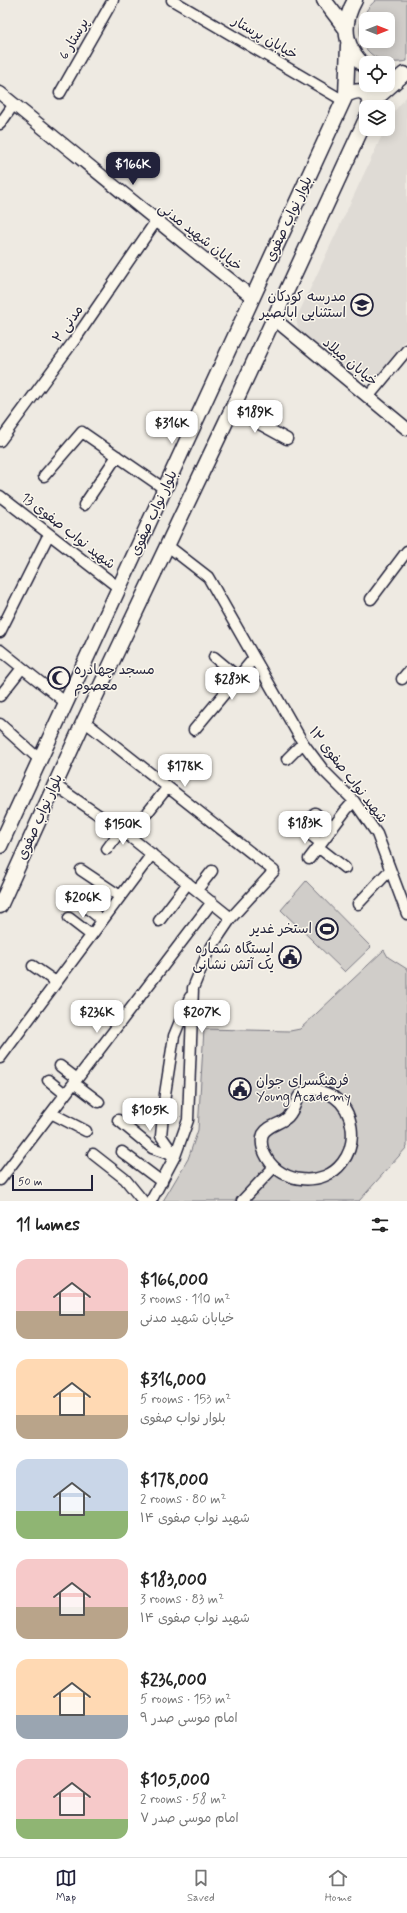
<!DOCTYPE html>
<meta charset="utf-8">
<style>
body{margin:0;font-family:Mynerve,"Playpen Sans Arabic",sans-serif;background:#f6f6f6;color:#222;height:100vh;display:flex;flex-direction:column;font-size:15px;white-space:nowrap}
*{box-sizing:border-box;margin:0}
p{font-size:13px;color:#767676}
.icon{flex:none;width:22px;height:22px;fill:none;stroke:currentColor;stroke-width:2;stroke-linecap:round;stroke-linejoin:round}
.map{position:relative;height:1201px;overflow:hidden}
.side{display:flex;flex-direction:column;background:#fff;flex:1}
.side>*{flex:none}
.needle{width:26px;rotate:90deg}
.tools{position:absolute;left:359px;top:12px;display:grid;gap:8px}
.tools a{display:grid;place-items:center;width:36px;height:36px;border-radius:8px;background:#fff;box-shadow:0 2px 10px #0003;font-size:20px}
.scale{position:absolute;left:12px;bottom:10px;width:81px;box-sizing:border-box;padding-left:4px;border:2px solid #22223b;border-top:0;font-size:11px;line-height:14px;white-space:nowrap;color:#22223b;-webkit-text-stroke:3px #fbf7ec;paint-order:stroke}
.price{position:absolute;translate:-50% -34px;padding:0 9px;border-radius:8px;background:#fff;color:#222;font-size:13px;line-height:26px;filter:drop-shadow(0 1px 2px #0008)}
.price::after{content:'';position:absolute;left:50%;top:24px;width:12px;height:9px;margin-left:-6px;background:inherit;clip-path:polygon(0 0,100% 0,50% 100%)}
.price.on{background:#22223b;color:#fff}
ul{padding:0;list-style:none}
li{display:flex;align-items:center;gap:12px;height:100px;padding:0 16px}
li span{display:grid;place-items:center;flex:none;width:112px;height:80px;border-radius:12px;color:#555}
li>.icon{margin-inline-start:auto}
span .icon{width:48px;height:48px;fill:#fffc;stroke-width:1}
li b{font-size:17px}
h2{display:flex;justify-content:space-between;align-items:center;height:48px;padding:0 16px;font-size:17px}
.dock{display:flex;justify-content:space-around;align-items:center;height:56px;border-top:1px solid #e0e0e0;background:#fff;font-size:11px;color:#767676}
.dock a{display:grid;justify-items:center;gap:2px}
.dock .on{color:#22223b}
.map>svg:first-child{display:block}
.built{fill:#dfdbd5}
.green{fill:#d0cdc9;stroke:#797882;fill-rule:evenodd}
.lines{fill:none;stroke-linecap:round;stroke-linejoin:round}
.minor-casing{stroke:#22223b;stroke-width:13}
.tertiary-casing{stroke:#22223b;stroke-width:15}
.secondary-casing{stroke:#22223b;stroke-width:17}
.minor{stroke:#fbf7ec;stroke-width:10}
.tertiary{stroke:#fbf7ec;stroke-width:12}
.secondary{stroke:#fbf7ec;stroke-width:14}
.labels{text-anchor:middle;dominant-baseline:central;stroke-width:3;stroke-linejoin:round;paint-order:stroke}
.street-label{font-size:14px;fill:#22223b;stroke:#fbf7ec}
.poi-label{font-size:14px;fill:#22223b;stroke:#fbf7ec;text-anchor:end}
</style>
<div class="map">
<svg width="407" height="1201" viewBox="0 0 407 1201">
<rect width="100%" height="100%" fill="#eeeae2"/>
<filter id="ink" filterUnits="userSpaceOnUse"><feTurbulence type="fractalNoise" baseFrequency=".025" numOctaves="2"/><feDisplacementMap in="SourceGraphic" scale="8" xChannelSelector="R" yChannelSelector="G"/><feConvolveMatrix kernelMatrix="1 2 1 2 8 2 1 2 1" color-interpolation-filters="sRGB"/></filter>
<g filter="url(#ink)">
<path class="built" d="M407,96V338L371,384L299,332L296,319L385,129H388V123L393,113Z"/>
<path class="green" d="M376,0H407V61C365,70 343,28 376,0ZM366,19H388V41H366Z
M306,881L371,947L345,972L281,910Z
M384,950L388,957L407,969V1147L359,1201H163L188,1159L198,1130L204,1029L290,1031L300,1029Z"/>
<g class="lines">
<g class="minor-casing">
<path id="minor" d="M172,0L344,101
M60,93L113,0
M0,124L14,104
M368,397L407,350
M232,409L287,439
M0,441L76,338L156,221
M44,476L82,432L166,490
M0,496L119,588
M84,505L117,456
M168,546L208,577L303,743L324,771L354,801L377,834L407,914
M371,599L407,551
M0,632L49,534
M0,650L65,702
M214,657L238,677
M402,679L407,673
M0,696L22,668
M84,721L274,871L231,918L208,952L193,988L188,1120L175,1156L151,1201
M0,724L40,760
M194,730L254,658
M287,759L303,743
M55,785L129,836L231,918
M315,813L333,828
M303,829L321,843
M129,836L167,788
M318,847L345,868
M107,849L121,830
M309,859L346,810L354,801
M81,870L120,896
M197,890L212,871
M77,900L102,920
M358,904L390,870
M69,918L91,935
M159,921L188,883
M33,966L56,982
M0,1058L152,854
M60,1066L77,1079
M48,1080L65,1094
M74,1083L99,1102
M314,1089C321,1091 328,1093 334,1097C354,1111 358,1143 342,1163C324,1187 282,1184 267,1158C263,1151 260,1142 263,1134C268,1125 281,1124 288,1117C301,1102 291,1093 314,1089Z
M51,1113L86,1131
M118,1120L152,1148L175,1156
M122,1152L162,1182
M93,1154L125,1179L143,1201
M175,1156L161,1136L165,1094L174,1036L190,997
M0,1180L212,902
M242,1201L274,1167"/>
</g>
<g class="tertiary-casing">
<path id="tertiary" d="M0,93C84,161 167,230 252,297
M273,318L407,429"/>
</g>
<g class="secondary-casing">
<path id="secondary" d="M324,0L346,29
M355,0C341,25 344,48 366,67
M346,95C361,88 368,90 370,107
M372,107L378,97L404,74
M0,846L346,95L348,45
M0,906L84,721L232,409L366,119"/>
</g>
<use href="#minor" class="minor"/>
<use href="#tertiary" class="tertiary"/>
<use href="#secondary" class="secondary"/>
</g>
</g>
<defs>
<g id="school-ring" transform="scale(1.15)"><circle r="9.5" fill="#fbf7ec" stroke="#22223b" stroke-width="1.5"/><path d="M0-5L7-2L0 1L-7-2ZM-4 1L0 2.5L4 1V4Q0 6-4 4Z" fill="#22223b"/></g>
<g id="mosque-ring" transform="scale(1.15)"><circle r="9.5" fill="#fbf7ec" stroke="#22223b" stroke-width="1.5"/><path d="M3.5-4.9A6 6 0 1 0 3.5 4.9A5 5 0 1 1 3.5-4.9Z" fill="#22223b"/></g>
<g id="stadium-ring" transform="scale(1.15)"><circle r="9.5" fill="#fbf7ec" stroke="#22223b" stroke-width="1.5"/><path d="M0-5a6.5 5 0 1 0 0 10a6.5 5 0 1 0 0-10ZM-3.5-1.8h7v3.6h-7Z" fill="#22223b"/></g>
<g id="civic-ring" transform="scale(1.15)"><circle r="9.5" fill="#fbf7ec" stroke="#22223b" stroke-width="1.5"/><path d="M-.6-6.5H3V-4.5H.6V-3L4-1V1h2V6H-6V1h2V-1L-.6-3ZM-1.2 2.5V6h2.4V2.5Z" fill="#22223b"/></g>
</defs>
<g fill-rule="evenodd">
<use href="#school-ring" x="362" y="305"/>
<use href="#mosque-ring" x="59" y="678"/>
<use href="#stadium-ring" x="327" y="929"/>
<use href="#civic-ring" x="290" y="957"/>
<use href="#civic-ring" x="240" y="1089"/>
</g>
<g class="labels">
<g class="street-label">
<text transform="translate(265 38) rotate(30)">خیابان پرستار</text>
<text transform="translate(74 39) rotate(-60)">پرستار 6</text>
<text transform="translate(289 219) rotate(-65)">بلوار نواب صفوی</text>
<text transform="translate(200 237) rotate(38)">خیابان شهید مدنی</text>
<text transform="translate(68 324) rotate(-55)">مدنی ۲</text>
<text transform="translate(350 362) rotate(40)">خیابان میلاد</text>
<text transform="translate(154 513) rotate(-65)">بلوار نواب صفوی</text>
<text transform="translate(68 531) rotate(38)">شهید نواب صفوی 13</text>
<text transform="translate(348 775) rotate(52)">شهید نواب صفوی ۱۲</text>
<text transform="translate(40 817) rotate(-66)">بلوار نواب صفوی</text>
</g>
<g class="poi-label">
<text x="346" y="297">مدرسه کودکان<tspan x="346" dy="16">استثنایی ابابصیر</tspan></text>
<text x="74" y="670" text-anchor="start">مسجد چهادره<tspan x="74" dy="16">معصوم</tspan></text>
<text x="312" y="929">استخر غدیر</text>
<text x="274" y="949">ایستگاه شماره<tspan x="274" dy="16">یک آتش نشانی</tspan></text>
<text x="256" y="1081" text-anchor="start">فرهنگسرای جوان<tspan x="256" dy="16">Young Academy</tspan></text>
</g>
</g>
</svg>
<div class="tools">
<a><svg class="needle" viewBox="-14 -14 28 28"><path d="M0-13l5 13h-10z" fill="#e53935"/><path d="M0 13l5-13h-10z" fill="#767676"/></svg></a>
<a><svg class="icon" aria-label="locate" viewBox="0 0 24 24"><circle cx="12" cy="12" r="6"/><path d="M12 2v4M12 18v4M2 12h4M18 12h4"/></svg></a>
<a><svg class="icon" aria-label="layers" viewBox="0 0 24 24"><path d="M12 4l9 5-9 5-9-5zM3 14l9 5 9-5"/></svg></a>
</div>
<div class="scale">50 m</div>
<b class="price on" style="left:133px;top:186px">$166K</b>
<b class="price" style="left:255px;top:434px">$189K</b>
<b class="price" style="left:172px;top:445px">$316K</b>
<b class="price" style="left:232px;top:701px">$283K</b>
<b class="price" style="left:185px;top:788px">$178K</b>
<b class="price" style="left:305px;top:845px">$183K</b>
<b class="price" style="left:123px;top:846px">$150K</b>
<b class="price" style="left:83px;top:919px">$206K</b>
<b class="price" style="left:97px;top:1034px">$236K</b>
<b class="price" style="left:202px;top:1034px">$207K</b>
<b class="price" style="left:150px;top:1132px">$105K</b>
</div>
<section class="side">
<h2>11 homes<svg class="icon" aria-label="filters" viewBox="0 0 24 24"><path d="M4 7h16M4 17h16"/><circle cx="9" cy="7" r="2"/><circle cx="15" cy="17" r="2"/></svg></h2>
<ul>
<li><span style="background:linear-gradient(#f6c9c9 65%,#b9a48a 0)"><svg class="icon" aria-label="home" viewBox="0 0 24 24"><path d="M3 11l9-7 9 7M6 9v11h12V9"/></svg></span><div><b>$166,000</b><p>3 rooms · 110 m²</p><p>خیابان شهید مدنی</p></div></li>
<li><span style="background:linear-gradient(#ffd9b3 70%,#b9a48a 0)"><svg class="icon" aria-label="home" viewBox="0 0 24 24"><path d="M3 11l9-7 9 7M6 9v11h12V9"/></svg></span><div><b>$316,000</b><p>5 rooms · 153 m²</p><p>بلوار نواب صفوی</p></div></li>
<li><span style="background:linear-gradient(#c9d6e8 65%,#8fb573 0)"><svg class="icon" aria-label="home" viewBox="0 0 24 24"><path d="M3 11l9-7 9 7M6 9v11h12V9"/></svg></span><div><b>$178,000</b><p>2 rooms · 80 m²</p><p>شهید نواب صفوی ۱۴</p></div></li>
<li><span style="background:linear-gradient(#f6c9c9 60%,#b9a48a 0)"><svg class="icon" aria-label="home" viewBox="0 0 24 24"><path d="M3 11l9-7 9 7M6 9v11h12V9"/></svg></span><div><b>$183,000</b><p>3 rooms · 83 m²</p><p>شهید نواب صفوی ۱۴</p></div></li>
<li><span style="background:linear-gradient(#ffd9b3 70%,#9aa5b1 0)"><svg class="icon" aria-label="home" viewBox="0 0 24 24"><path d="M3 11l9-7 9 7M6 9v11h12V9"/></svg></span><div><b>$236,000</b><p>5 rooms · 153 m²</p><p>امام موسی صدر ۹</p></div></li>
<li><span style="background:linear-gradient(#f6c9c9 75%,#8fb573 0)"><svg class="icon" aria-label="home" viewBox="0 0 24 24"><path d="M3 11l9-7 9 7M6 9v11h12V9"/></svg></span><div><b>$105,000</b><p>2 rooms · 58 m²</p><p>امام موسی صدر ۷</p></div></li>
</ul>
</section>
<nav class="dock">
<a class="on"><svg class="icon" aria-label="map" viewBox="0 0 24 24"><path d="M3 6l6-2 6 2 6-2v14l-6 2-6-2-6 2zM9 4v14M15 6v14"/></svg>Map</a>
<a><svg class="icon" aria-label="saved" viewBox="0 0 24 24"><path d="M7 4h10v16l-5-4-5 4z"/></svg>Saved</a>
<a><svg class="icon" aria-label="home" viewBox="0 0 24 24"><path d="M3 11l9-7 9 7M6 9v11h12V9"/></svg>Home</a>
</nav>
